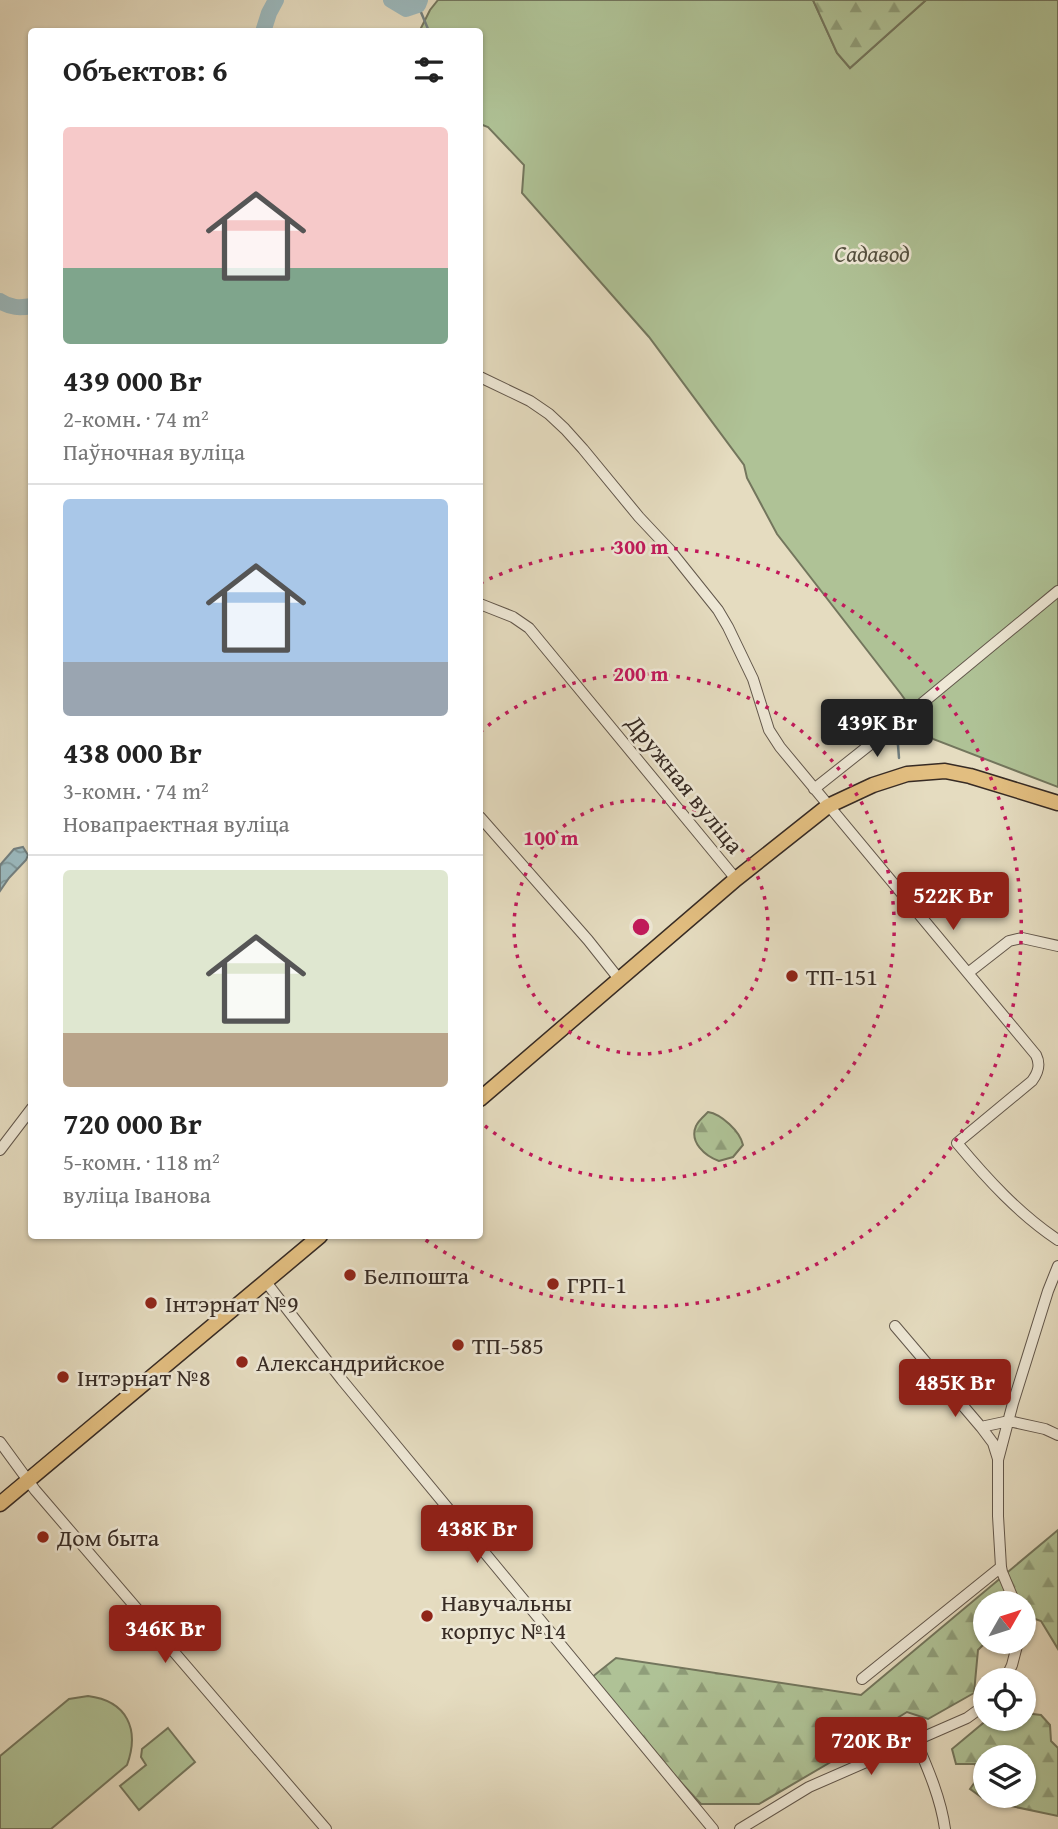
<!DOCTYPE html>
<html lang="ru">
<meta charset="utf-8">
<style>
body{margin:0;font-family:"Gentium Book Plus",serif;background:#f2f2f2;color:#222;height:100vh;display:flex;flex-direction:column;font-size:26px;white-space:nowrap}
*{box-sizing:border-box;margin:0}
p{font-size:23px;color:#767676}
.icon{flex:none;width:38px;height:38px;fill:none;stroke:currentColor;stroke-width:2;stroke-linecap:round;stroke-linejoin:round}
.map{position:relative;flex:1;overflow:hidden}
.drawer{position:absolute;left:28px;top:28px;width:455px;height:1211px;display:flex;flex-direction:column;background:#fff;border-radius:7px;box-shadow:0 2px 5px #0004}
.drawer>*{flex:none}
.needle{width:46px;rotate:51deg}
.controls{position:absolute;left:973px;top:1591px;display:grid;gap:14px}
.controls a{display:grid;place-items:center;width:63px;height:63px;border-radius:50%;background:#fff;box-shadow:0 2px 5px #0004;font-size:35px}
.price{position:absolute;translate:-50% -60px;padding:0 16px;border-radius:7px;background:#8f2418;color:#fff;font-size:23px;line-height:46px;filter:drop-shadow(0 2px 4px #0008)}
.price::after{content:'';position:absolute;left:50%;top:42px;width:21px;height:16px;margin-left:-10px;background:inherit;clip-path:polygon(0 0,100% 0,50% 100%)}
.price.current{background:#222;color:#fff}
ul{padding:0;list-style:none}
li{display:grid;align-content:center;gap:14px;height:371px;padding:0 35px}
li+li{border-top:2px solid #e0e0e0}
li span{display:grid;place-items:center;height:217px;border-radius:7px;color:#555}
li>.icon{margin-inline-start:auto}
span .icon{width:126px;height:126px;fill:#fffc;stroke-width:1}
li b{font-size:30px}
h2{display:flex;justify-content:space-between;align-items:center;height:84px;padding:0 35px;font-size:30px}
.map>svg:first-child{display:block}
.green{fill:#afc296;stroke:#73765d;stroke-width:2}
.forest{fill:url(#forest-firs);stroke:#73765d;stroke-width:2;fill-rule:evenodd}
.water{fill:url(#water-waves);stroke:#738080;stroke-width:2}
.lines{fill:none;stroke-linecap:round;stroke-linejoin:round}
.stream{stroke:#738080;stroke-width:2.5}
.river{stroke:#9bb9be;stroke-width:16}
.street-casing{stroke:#62574b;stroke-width:12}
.primary-casing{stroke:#372b24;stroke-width:17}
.street{stroke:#eee8d6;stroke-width:10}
.primary{stroke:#e2be80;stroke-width:14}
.ring{fill:none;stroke:#c2185b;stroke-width:3.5;stroke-dasharray:3.5 7}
.poi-dot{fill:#8f2418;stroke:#eee8d6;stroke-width:2.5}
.labels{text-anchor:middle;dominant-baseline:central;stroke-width:5;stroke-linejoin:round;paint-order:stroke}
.park-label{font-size:24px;font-style:italic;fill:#555140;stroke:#eee8d6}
.street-label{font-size:24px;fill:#372b24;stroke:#eee8d6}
.poi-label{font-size:24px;fill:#372b24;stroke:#eee8d6;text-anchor:start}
.centre{fill:#c2185b;stroke:#eee8d6;stroke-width:3.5}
.ring-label{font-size:21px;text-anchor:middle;font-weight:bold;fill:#c2185b;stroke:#eee8d6;stroke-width:5;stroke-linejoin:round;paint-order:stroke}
</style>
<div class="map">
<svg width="1058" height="1829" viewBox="0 0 1058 1829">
<defs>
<pattern id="forest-firs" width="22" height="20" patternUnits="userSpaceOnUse" patternTransform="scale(1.75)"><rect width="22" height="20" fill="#afc296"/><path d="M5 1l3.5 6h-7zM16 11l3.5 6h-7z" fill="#8f9e7a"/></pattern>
<pattern id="water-waves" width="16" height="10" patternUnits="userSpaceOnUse" patternTransform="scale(1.75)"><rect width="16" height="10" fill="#9bb9be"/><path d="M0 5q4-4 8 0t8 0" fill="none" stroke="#7f979a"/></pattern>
</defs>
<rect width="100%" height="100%" fill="#e5dcc0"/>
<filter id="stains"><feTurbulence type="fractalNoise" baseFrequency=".00286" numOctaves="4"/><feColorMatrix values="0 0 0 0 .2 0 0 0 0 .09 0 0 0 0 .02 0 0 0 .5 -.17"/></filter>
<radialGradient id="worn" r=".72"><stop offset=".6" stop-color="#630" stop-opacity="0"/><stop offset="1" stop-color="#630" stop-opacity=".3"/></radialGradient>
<path class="green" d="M438,0H813L837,53L850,68L926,0H1058V787L933,739L901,694L777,534L747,478L744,465L649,337L522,193L524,165L488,127L480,124V32H419L430,10Z
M88,1696C127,1701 140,1729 127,1765L51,1829H0V1756L69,1699Z
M168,1728L195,1762L139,1810L120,1786L146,1765L141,1757L142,1749Z"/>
<path class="forest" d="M813,0H926L850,68L837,53Z
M708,1112C721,1114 740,1131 743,1145L733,1157L719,1161C705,1156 689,1142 696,1126C698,1121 704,1116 708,1112Z
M1058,1530V1649L1041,1621L1024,1615V1603H985L986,1642L978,1650L974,1693L928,1719L907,1712L894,1720L892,1730L881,1733L855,1730L840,1736L841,1756L759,1804H701L587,1681L616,1658L861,1695Z
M1024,1713L1041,1715L1050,1725L1051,1741L1058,1748V1816L987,1801L970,1789L980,1775L975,1764H956L952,1749L988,1719L1024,1718ZM1024,1757V1796H985V1757Z"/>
<path class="water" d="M23,847L28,855L26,860L9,878L0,891V865L14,849Z"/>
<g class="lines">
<path class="stream" d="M418,5L428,29L439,32
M892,738L898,745L899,758"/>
<path class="river" d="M391,0L406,9L418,5L420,0
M263,32L269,13L276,0
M0,301C10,308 20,308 32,306"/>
<g class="street-casing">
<path id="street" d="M480,377L530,401L549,414L565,429L583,449L639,517L670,550L718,610L728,627L753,679L769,730L780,747L1036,1055C1041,1065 1038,1073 1032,1081L957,1143C987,1179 1019,1214 1058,1240
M480,604L513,617L529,628L736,879
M814,789L920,705L1058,591
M480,817L588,940L619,979
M968,973L1009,941L1022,938L1058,946
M0,1150L32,1108
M266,1282L342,1380L713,1829
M895,1326L981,1427L1009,1421L1045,1429L1058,1435
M981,1427L993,1443L998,1459
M0,1442L35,1490L326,1829
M1001,1567L1002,1572L1015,1603
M862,1679L1001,1567L998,1516V1460L1013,1403L1048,1291L1058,1266
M1005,1680L1012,1665L1018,1642
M916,1741C928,1769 941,1799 945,1829
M740,1829L809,1787L967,1718L985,1705"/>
</g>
<g class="primary-casing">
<path id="primary" d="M480,1099L736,879L828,806L873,785L907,774L945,771L970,776L1058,803
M0,1504L320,1236"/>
</g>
<use href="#street" class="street"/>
<use href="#primary" class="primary"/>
</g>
<g class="ring">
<circle cx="641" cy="927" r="127"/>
<path d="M480 732A253 253 0 1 1 480 1122"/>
<path d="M480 583A380 380 0 1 1 420 1236"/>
</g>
<g class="poi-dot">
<circle cx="792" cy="976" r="7"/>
<circle cx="350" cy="1275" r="7"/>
<circle cx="553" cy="1284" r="7"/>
<circle cx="151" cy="1303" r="7"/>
<circle cx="458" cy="1345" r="7"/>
<circle cx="242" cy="1362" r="7"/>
<circle cx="63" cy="1377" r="7"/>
<circle cx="43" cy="1537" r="7"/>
<circle cx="427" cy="1616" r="7"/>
</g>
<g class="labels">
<g class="park-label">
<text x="872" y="253">Садавод</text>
</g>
<g class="street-label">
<text transform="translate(685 784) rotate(51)">Дружная вуліца</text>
</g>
<g class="poi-label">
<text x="806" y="976">ТП-151</text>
<text x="364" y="1275">Белпошта</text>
<text x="567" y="1284">ГРП-1</text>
<text x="165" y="1303">Інтэрнат №9</text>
<text x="472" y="1345">ТП-585</text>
<text x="256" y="1362">Александрийское</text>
<text x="77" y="1377">Інтэрнат №8</text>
<text x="57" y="1537">Дом быта</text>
<text x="441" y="1602">Навучальны<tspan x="441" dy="28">корпус №14</tspan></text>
</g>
</g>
<circle cx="641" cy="927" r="10" class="centre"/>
<g class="ring-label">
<text x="641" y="554">300 m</text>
<text x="641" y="681">200 m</text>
<text x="551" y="845">100 m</text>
</g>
<rect width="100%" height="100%" filter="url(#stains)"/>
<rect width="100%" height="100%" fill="url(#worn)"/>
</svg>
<div class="controls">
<a><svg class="needle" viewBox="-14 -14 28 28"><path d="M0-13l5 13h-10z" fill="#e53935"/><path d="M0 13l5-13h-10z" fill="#767676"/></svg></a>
<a><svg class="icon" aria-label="locate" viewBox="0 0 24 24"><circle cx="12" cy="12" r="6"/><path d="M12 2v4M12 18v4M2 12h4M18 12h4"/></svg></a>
<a><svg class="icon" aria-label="layers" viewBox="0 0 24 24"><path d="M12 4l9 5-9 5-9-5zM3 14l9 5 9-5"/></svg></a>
</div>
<b class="price current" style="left:877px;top:759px">439K Br</b>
<b class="price" style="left:953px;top:932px">522K Br</b>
<b class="price" style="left:955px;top:1419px">485K Br</b>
<b class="price" style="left:477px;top:1565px">438K Br</b>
<b class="price" style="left:165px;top:1665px">346K Br</b>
<b class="price" style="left:871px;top:1777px">720K Br</b>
<section class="drawer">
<h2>Объектов: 6<svg class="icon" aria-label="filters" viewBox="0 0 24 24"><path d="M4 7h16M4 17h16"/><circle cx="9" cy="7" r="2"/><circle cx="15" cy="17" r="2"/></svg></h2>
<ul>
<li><span style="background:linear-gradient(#f6c9c9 65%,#7fa58c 0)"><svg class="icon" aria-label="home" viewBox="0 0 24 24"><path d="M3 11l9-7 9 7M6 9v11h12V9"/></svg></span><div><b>439 000 Br</b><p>2-комн. · 74 m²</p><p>Паўночная вуліца</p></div></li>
<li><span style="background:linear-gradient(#a9c7e8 75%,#9aa5b1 0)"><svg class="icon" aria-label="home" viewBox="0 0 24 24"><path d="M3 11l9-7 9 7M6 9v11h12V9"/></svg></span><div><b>438 000 Br</b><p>3-комн. · 74 m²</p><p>Новапраектная вуліца</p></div></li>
<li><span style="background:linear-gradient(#dfe7d0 75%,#b9a48a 0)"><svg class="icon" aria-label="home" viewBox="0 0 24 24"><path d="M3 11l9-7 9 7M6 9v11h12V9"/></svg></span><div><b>720 000 Br</b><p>5-комн. · 118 m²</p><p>вуліца Іванова</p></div></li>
</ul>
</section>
</div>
